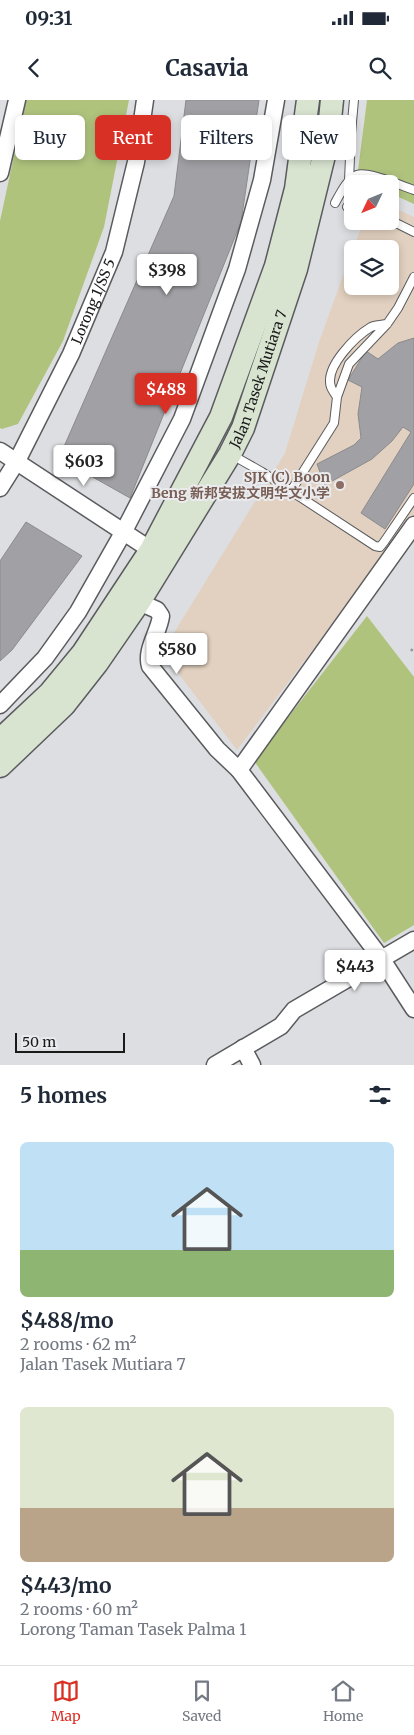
<!DOCTYPE html>
<meta charset="utf-8">
<style>
body{margin:0;font-family:Merriweather,"Noto Sans SC",serif;background:#f2f2f3;color:#1f2937;height:100vh;display:flex;flex-direction:column;font-size:19px;white-space:nowrap}
*{box-sizing:border-box;margin:0}
p{font-size:16px;color:#747a83}
.icon{flex:none;width:28px;height:28px;fill:none;stroke:currentColor;stroke-width:2;stroke-linecap:round;stroke-linejoin:round}
.map{position:relative;height:965px;overflow:hidden}
.sheet{display:flex;flex-direction:column;background:#fff;flex:1}
.sheet>*{flex:none}
.banner{position:absolute;left:15px;top:15px;width:385px;height:45px;display:flex;gap:10px}
.needle{width:32px;rotate:227deg}
.controls{position:absolute;left:344px;top:75px;display:grid;gap:10px}
.controls a{display:grid;place-items:center;width:55px;height:55px;border-radius:8px;background:#fff;box-shadow:0 2px 8px #0003;font-size:25px}
.scale{position:absolute;left:15px;bottom:12px;width:110px;box-sizing:border-box;padding-left:5px;border:2px solid #19191a;border-top:0;font-size:14px;line-height:18px;white-space:nowrap;color:#19191a;-webkit-text-stroke:4px #eaebee;paint-order:stroke}
.price{position:absolute;translate:-50% -42px;padding:0 11px;border-radius:5px;background:#fff;color:#222;font-size:16px;line-height:32px;filter:drop-shadow(0 1px 2px #0008)}
.price::after{content:'';position:absolute;left:50%;top:30px;width:15px;height:11px;margin-left:-8px;background:inherit;clip-path:polygon(0 0,100% 0,50% 100%)}
.price.on{background:#d93025;color:#fff}
ul{padding:0;list-style:none}
li{display:grid;align-content:center;gap:10px;height:265px;padding:0 20px}
li span{display:grid;place-items:center;height:155px;border-radius:8px;color:#555}
li>.icon{margin-inline-start:auto}
span .icon{width:90px;height:90px;fill:#fffc;stroke-width:1}
li b{font-size:21px}
h2{display:flex;justify-content:space-between;align-items:center;height:60px;padding:0 20px;font-size:21px}
.pill{padding:0 18px;border-radius:8px;background:#fff;box-shadow:0 2px 8px #0003;font-size:18px;line-height:45px}
.pill.on{background:#d93025;color:#fff}
.status{display:flex;justify-content:space-between;align-items:center;height:35px;padding:0 25px;background:#fff;direction:ltr}
.status svg{height:14px;fill:currentColor}
header{display:flex;justify-content:space-between;align-items:center;height:65px;padding:0 20px;background:#fff;font-size:22px;font-weight:700}
.tabs{display:flex;justify-content:space-around;align-items:center;height:70px;border-top:1px solid #e0e1e3;background:#fff;font-size:14px;color:#747a83}
.tabs a{display:grid;justify-items:center;gap:2px}
.tabs .on{color:#d93025}
.map>svg:first-child{display:block}
.education{fill:#e2d1c0}
.green{fill:#afc37d}
.building{fill:#a1a0a4;stroke:#8b8a8d}
.lines{fill:none;stroke-linecap:round;stroke-linejoin:round}
.lane-casing{stroke:#5a5b5e;stroke-width:10}
.street-casing{stroke:#5a5b5e;stroke-width:19}
.secondary-casing{stroke:#5a5b5e;stroke-width:25}
.path{stroke:#959698;stroke-width:2.5;stroke-dasharray:2.5 2.5;stroke-linecap:butt}
.lane{stroke:#fff;stroke-width:8}
.street{stroke:#fff;stroke-width:16}
.secondary{stroke:#d9e4d0;stroke-width:22}
.education-dot{fill:#8d6e63;stroke:#eaebee;stroke-width:2}
.labels{text-anchor:middle;dominant-baseline:central;stroke-width:4;stroke-linejoin:round;paint-order:stroke}
.street-label{font-size:14px;fill:#19191a;stroke:#eaebee}
.education-label{font-size:14px;font-weight:bold;fill:#785e54;stroke:#eaebee;text-anchor:end}
</style>
<div class="status"><b>09:31</b><svg viewBox="0 0 49 12"><path d="M0 12V9h3v3zM5 12V6h3v6zM10 12V3h3v9zM15 12V0h3v12zM26 1h20v11H26zM47 4h2v5h-2z"/></svg></div>
<header><svg class="icon" aria-label="back" viewBox="0 0 24 24"><path d="M15 5l-7 7 7 7"/></svg>Casavia<svg class="icon" aria-label="search" viewBox="0 0 24 24"><circle cx="10" cy="10" r="6"/><path d="M15 15l6 6"/></svg></header>
<div class="map">
<svg width="414" height="965" viewBox="0 0 414 965">
<rect width="100%" height="100%" fill="#dddee1"/>
<path class="education" d="M390,106L414,117V416L237,650L162,552L285,353L319,242L352,151V186H390V149H353L364,121H390Z"/>
<path class="green" d="M26,0H129L104,127L63,241L18,324L2,329L0,328V121Z
M367,0H414V104L390,93V84H369L357,78Z
M367,516L414,577V825L384,843L254,661Z"/>
<path class="building" d="M186,0H259L241,122L130,398L59,358L174,96Z
M414,238V384L385,429L361,413L411,332L403,327L392,341L372,359L325,385L317,364L354,345L361,338L358,314L362,287L348,280L366,251L378,259L398,243Z
M26,422L82,456L12,550L0,561V461Z"/>
<g class="lines">
<g class="lane-casing">
<path id="lane" d="M349,81L351,33L354,0
M335,103C340,94 347,79 357,75C368,71 402,86 414,90
M347,107L352,105
M390,120L414,132
M337,297C335,294 332,290 331,287C324,267 356,236 371,227C376,225 382,225 387,224
M232,355L262,372L375,446L380,447L384,442L414,398
M291,391L334,323L337,297L349,264L387,224L398,208L414,177"/>
</g>
<g class="street-casing">
<g id="street">
<path d="M0,73L17,0"/>
<path d="M0,351L151,450"/>
<path id="s1" d="M0,388L17,361L71,254L114,152L136,62L145,0"/>
<path d="M414,425L239,670L381,858L414,909"/>
<path d="M139,502L157,510L161,516C159,532 145,550 150,566L217,649L239,670"/>
<path d="M0,605L45,558L78,512L124,431L182,319L237,169L262,80L276,0"/>
<path d="M243,948L252,965"/>
<path d="M215,965L281,926L294,910L414,840"/>
</g>
</g>
<g class="secondary-casing">
<g id="secondary">
<path d="M0,640L50,593L83,553L151,450L221,317L276,166L296,89L308,0"/>
<path id="s2" d="M0,666L64,605L97,563L139,502L230,354L243,328L296,169L328,39L332,0"/>
</g>
</g>
<path class="path" d="M411,551L414,547"/>
<use href="#lane" class="lane"/>
<use href="#street" class="street"/>
<use href="#secondary" class="secondary"/>
</g>
<circle class="education-dot" cx="340" cy="385" r="5"/>
<g class="labels">
<g class="street-label">
<text stroke="none"><textPath href="#s1" startOffset="209">Lorong 1/SS 5</textPath></text>
<text stroke="none"><textPath href="#s2" startOffset="470">Jalan Tasek Mutiara 7</textPath></text>
</g>
<g class="education-label">
<text x="330" y="377">SJK (C) Boon<tspan x="330" dy="16">Beng 新邦安拔文明华文小学</tspan></text>
</g>
</g>
</svg>
<div class="controls">
<a><svg class="needle" viewBox="-14 -14 28 28"><path d="M0-13l5 13h-10z" fill="#e53935"/><path d="M0 13l5-13h-10z" fill="#747a83"/></svg></a>
<a><svg class="icon" aria-label="layers" viewBox="0 0 24 24"><path d="M12 4l9 5-9 5-9-5zM3 14l9 5 9-5"/></svg></a>
</div>
<div class="scale">50 m</div>
<b class="price" style="left:167px;top:196px">$398</b>
<b class="price on" style="left:166px;top:315px">$488</b>
<b class="price" style="left:84px;top:387px">$603</b>
<b class="price" style="left:177px;top:575px">$580</b>
<b class="price" style="left:355px;top:892px">$443</b>
<div class="banner">
<a class="pill">Buy</a>
<a class="pill on">Rent</a>
<a class="pill">Filters</a>
<a class="pill">New</a>
</div>
</div>
<section class="sheet">
<h2>5 homes<svg class="icon" aria-label="filters" viewBox="0 0 24 24"><path d="M4 7h16M4 17h16"/><circle cx="9" cy="7" r="2"/><circle cx="15" cy="17" r="2"/></svg></h2>
<ul>
<li><span style="background:linear-gradient(#bfe0f5 70%,#8fb573 0)"><svg class="icon" aria-label="home" viewBox="0 0 24 24"><path d="M3 11l9-7 9 7M6 9v11h12V9"/></svg></span><div><b>$488/mo</b><p>2 rooms · 62 m²</p><p>Jalan Tasek Mutiara 7</p></div></li>
<li><span style="background:linear-gradient(#dfe7d0 65%,#b9a48a 0)"><svg class="icon" aria-label="home" viewBox="0 0 24 24"><path d="M3 11l9-7 9 7M6 9v11h12V9"/></svg></span><div><b>$443/mo</b><p>2 rooms · 60 m²</p><p>Lorong Taman Tasek Palma 1</p></div></li>
</ul>
</section>
<nav class="tabs">
<a class="on"><svg class="icon" aria-label="map" viewBox="0 0 24 24"><path d="M3 6l6-2 6 2 6-2v14l-6 2-6-2-6 2zM9 4v14M15 6v14"/></svg>Map</a>
<a><svg class="icon" aria-label="saved" viewBox="0 0 24 24"><path d="M7 4h10v16l-5-4-5 4z"/></svg>Saved</a>
<a><svg class="icon" aria-label="home" viewBox="0 0 24 24"><path d="M3 11l9-7 9 7M6 9v11h12V9"/></svg>Home</a>
</nav>
